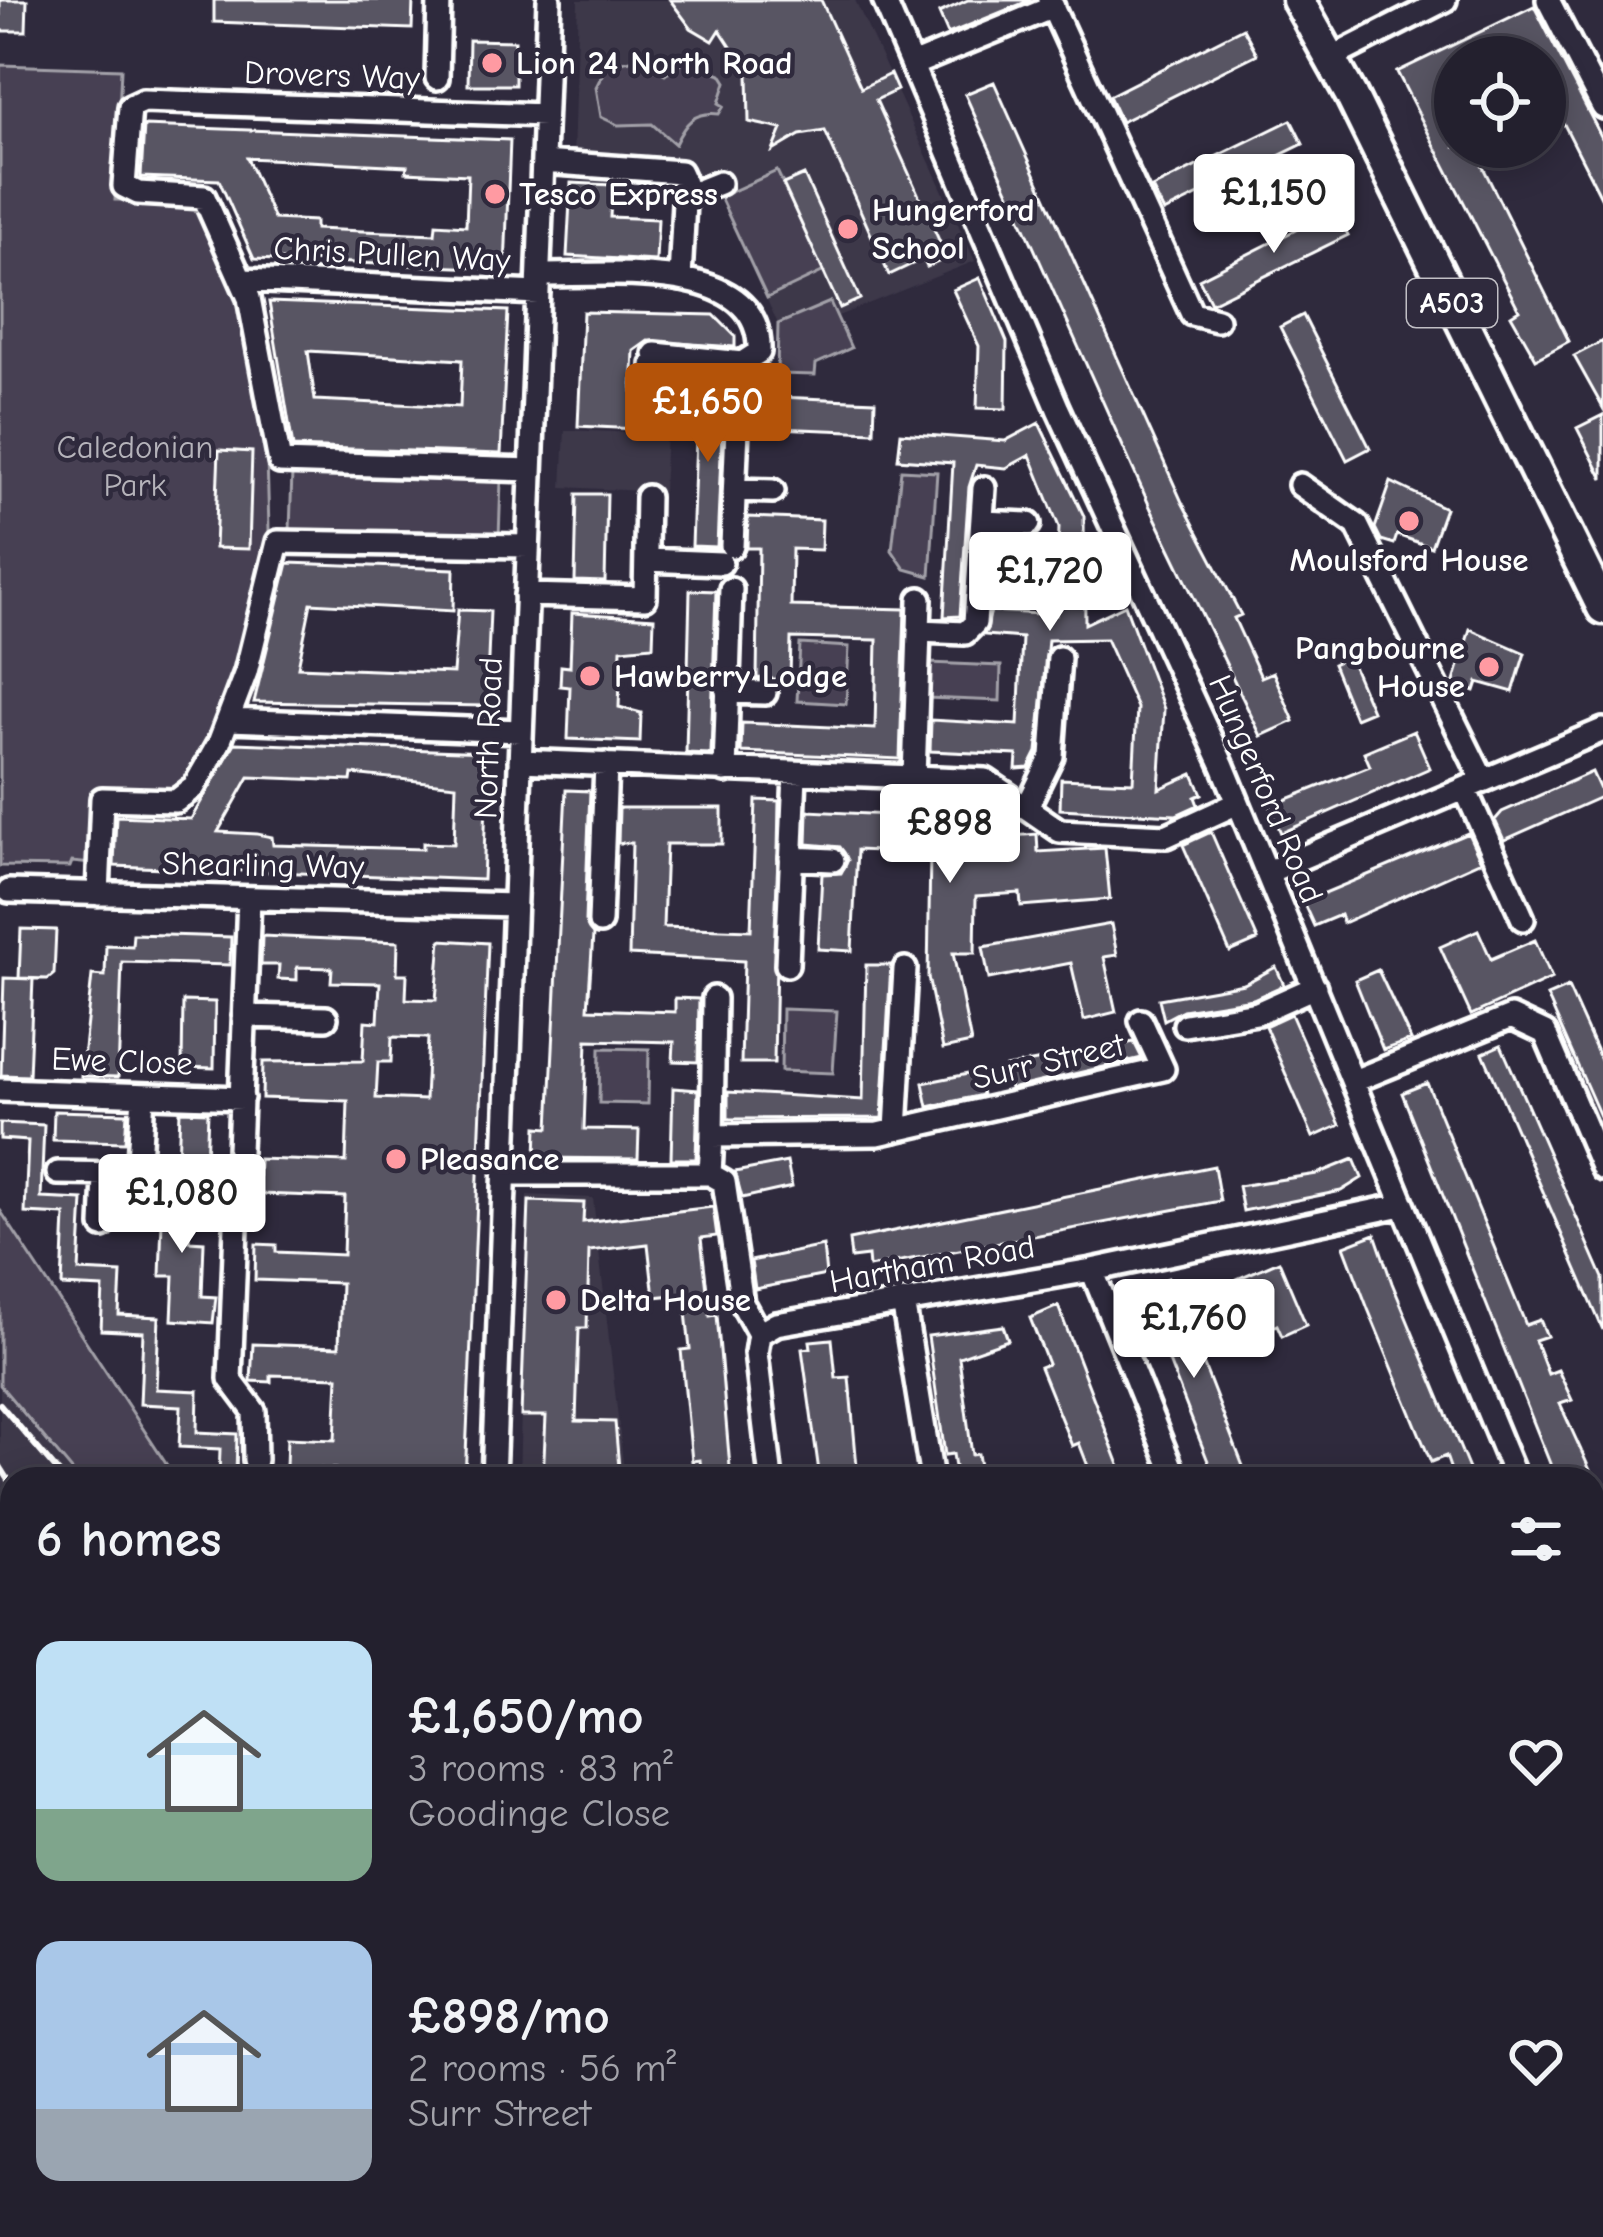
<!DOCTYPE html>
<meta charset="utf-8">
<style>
body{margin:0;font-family:"Comic Neue",sans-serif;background:#2b2836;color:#f1f3f6;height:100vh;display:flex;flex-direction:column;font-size:45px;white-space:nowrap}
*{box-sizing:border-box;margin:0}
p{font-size:39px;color:#a3a3aa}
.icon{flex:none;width:66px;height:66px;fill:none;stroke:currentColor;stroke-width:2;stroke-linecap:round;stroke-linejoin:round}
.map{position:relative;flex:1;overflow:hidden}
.panel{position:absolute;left:0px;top:1467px;width:1605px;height:771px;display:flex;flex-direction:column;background:#23202e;border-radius:36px 36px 0 0;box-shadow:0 6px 30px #0003,0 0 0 3px #403e4a}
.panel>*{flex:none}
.tools{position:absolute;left:1434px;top:36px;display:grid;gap:24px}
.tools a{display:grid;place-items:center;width:132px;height:132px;border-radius:50%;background:#23202e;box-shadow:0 6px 30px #0003,0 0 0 3px #403e4a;font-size:60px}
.price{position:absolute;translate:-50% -102px;padding:0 27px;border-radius:12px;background:#fff;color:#222;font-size:39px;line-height:78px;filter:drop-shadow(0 3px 6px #0008)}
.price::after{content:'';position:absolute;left:50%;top:72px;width:36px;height:27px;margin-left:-18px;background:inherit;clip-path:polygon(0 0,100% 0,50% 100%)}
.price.current{background:#b45309;color:#fff}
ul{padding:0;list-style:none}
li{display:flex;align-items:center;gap:36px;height:300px;padding:0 36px}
li span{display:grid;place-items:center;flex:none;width:336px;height:240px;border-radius:24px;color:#555}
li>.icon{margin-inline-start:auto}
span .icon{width:144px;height:144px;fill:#fffc;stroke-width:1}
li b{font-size:51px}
h2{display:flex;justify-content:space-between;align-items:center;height:144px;padding:0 36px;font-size:51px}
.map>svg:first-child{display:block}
.built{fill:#3c3749}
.green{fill:#464152;stroke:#a2a0a8;stroke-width:3}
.building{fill:#595564;stroke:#fff;stroke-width:3;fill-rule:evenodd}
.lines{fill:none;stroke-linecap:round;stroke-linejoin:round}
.minor-casing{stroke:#fff;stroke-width:30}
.major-casing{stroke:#fff;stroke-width:33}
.highway-casing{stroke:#fff;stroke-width:39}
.minor{stroke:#2f2a3d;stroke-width:21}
.major{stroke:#2f2a3d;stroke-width:24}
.highway{stroke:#2f2a3d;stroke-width:30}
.rail{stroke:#fff;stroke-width:6}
.poi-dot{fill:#ff9aa2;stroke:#2f2a3d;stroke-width:4.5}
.labels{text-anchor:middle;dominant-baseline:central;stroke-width:9;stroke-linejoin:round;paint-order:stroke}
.shield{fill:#2f2a3d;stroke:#c1bfc5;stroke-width:3}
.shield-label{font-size:30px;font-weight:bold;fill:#fff}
.poi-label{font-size:33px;font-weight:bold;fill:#fff;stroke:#2f2a3d;text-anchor:start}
.street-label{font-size:33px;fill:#fff;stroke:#2f2a3d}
.park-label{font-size:33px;fill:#b5b3ba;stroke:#2f2a3d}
</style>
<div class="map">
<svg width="1603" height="2237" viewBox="0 0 1603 2237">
<rect width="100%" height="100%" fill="#2f2a3d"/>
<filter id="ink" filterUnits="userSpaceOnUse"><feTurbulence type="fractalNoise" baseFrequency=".00833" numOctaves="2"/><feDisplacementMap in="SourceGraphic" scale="24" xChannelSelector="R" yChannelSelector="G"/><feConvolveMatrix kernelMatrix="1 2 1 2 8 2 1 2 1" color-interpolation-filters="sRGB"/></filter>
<g filter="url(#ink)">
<path class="built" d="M578,0H855L975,261L838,316L851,348L816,364L815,375L777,374L778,324L720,197L716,175L693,177L675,160L573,156Z
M565,430L666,434L663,492L562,487Z
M527,1195L593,1198L625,1479H519Z
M0,1210L176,1479H12V1545L0,1534Z
M0,1605L12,1619V1742L0,1737Z
M38,2226H540L545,2237H40Z"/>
<path class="green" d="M690,57L692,63L721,74L726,82L719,103L724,106L719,114C694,111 685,123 675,144L652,124L618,125L601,117L596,87L607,65L635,59L665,74Z
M0,65L121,69L115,200L193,201L205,212L247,317L266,422L269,530L229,698L178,793L95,792L93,864L72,862L70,867L0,866Z
M777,171L824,271L767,298L720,197Z
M830,302L851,348L816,364L815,375L777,374L778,324Z
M901,470L937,472L930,576L905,569L892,550Z
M292,473L501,480L499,538L290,530Z
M800,644L849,647L846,704L797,701Z
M929,663L1001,666L1000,701L927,698Z
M782,1009L837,1011L833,1073L781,1071Z
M600,1048L649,1049L648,1104L599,1103Z
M0,1210L176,1479H79L0,1385Z"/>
<path class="building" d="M0,0H27L26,31H0Z
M214,0H413L412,29L214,22Z
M670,0H821L861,88L890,74L897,90L876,100L947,258L927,267L923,259L889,275L825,131L800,135L773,151L782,129L749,122L748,73L720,30L713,41L691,28Z
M968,0H1031L948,34L939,13Z
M1534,6L1603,140V201L1545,87V57H1455V85L1446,90L1455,108V147H1473L1569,341L1536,359L1511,315L1519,310L1397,72Z
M1243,28L1257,54L1121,122L1109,96Z
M469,40L515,41V85H468Z
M994,82L1182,502L1241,615L1234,618L1261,677L1273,672L1294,721L1261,736L1151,509L965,94Z
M1291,120L1303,144L1164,212L1152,188Z
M144,126L510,140L505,269L254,259L219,180L141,177ZM247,158L407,166L406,172L468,175L466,226L436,224L435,234L315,229V221L274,219Z
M804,175L860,299L840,308L783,184Z
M571,183L612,185L610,217L658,219L656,261L567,256Z
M1335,210L1348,235L1211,303L1199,279Z
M980,278L1007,342L1006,409L977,408L979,346L953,290Z
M269,302L508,311L501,454L293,447ZM308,351L462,360L460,407L315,400Z
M583,312L714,315L735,336V347L648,341L634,351L632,391L658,392L656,430L578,426Z
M1303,315L1370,448L1347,460L1280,327Z
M1603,341V408L1574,356Z
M698,384L724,385L717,547L692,546Z
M753,396L875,401L874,432L752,427Z
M1603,415V479L1577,428Z
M1039,423L1084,516L1085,624L1125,605L1164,709L1159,789L1193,774L1202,794L1195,797L1198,805L1176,815L1060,809L1061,779L1133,782L1137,708L1106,639L1048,640L1037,752L1029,768L1016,769L1017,755L930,751L931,720L1018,725L1022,638L984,635L991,611L1056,615L1059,527L1030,455L1006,468L976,465L969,487L960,616L944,617L953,463L898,459L901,433L1005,441Z
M219,450L252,452L249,549L215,548Z
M1391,482L1445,508L1431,547L1397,535L1394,544L1381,540L1375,528Z
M577,494H607L605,582L575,581Z
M748,517L822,520L821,550L792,549L791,606L905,609L900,759L741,752L742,723L875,729L877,640L791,638L790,680L757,678L759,548H747Z
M288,563L454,569L453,611L311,603L298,667L453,673L458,610L490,611L486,706L254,702Z
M690,590L716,591L711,754L686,753Z
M572,613L654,618L653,646L621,649L619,707L641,713L640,742L568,739L570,687L560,686L561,666L570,667Z
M1470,629L1525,653L1513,692L1478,682L1475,691L1453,685Z
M1349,657L1372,711L1355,718L1333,664Z
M1414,731L1430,768L1281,833L1270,806L1370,766L1364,752Z
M235,743L488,752L483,880L114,866L116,816L191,819ZM352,774L456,785L454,844L423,843V849L273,845L272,837L257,834L218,832L249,777L351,781Z
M1592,772L1603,796L1504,840L1495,820L1502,812Z
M566,790L590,791L585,921L593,935L588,1009L675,1012V998L699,999L698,1062L673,1061L674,1042L587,1040L584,1129L639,1130L638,1159L536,1158L537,1127L549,1128Z
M756,800L779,801L774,1063H741L744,961L629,955L632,843H618L619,808H722V844H666L663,927L751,930Z
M930,809L977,810V839L1037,834L1038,852L1105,848L1110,899L1021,906L1020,893L976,896L975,953H953L971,1043L943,1049L928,977L930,853L857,850L852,951L818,949L822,874L841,873L848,860L840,847L807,844L808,811L930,817Z
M1211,832L1258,940L1230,952L1183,845Z
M1468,833L1481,861L1343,923L1340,915L1314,926L1303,902Z
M1111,924L1117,955L1104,957L1116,1012L1084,1020L1071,963L989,979L983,947Z
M21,929L56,930L54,974L48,979L19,978Z
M1478,930L1491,959L1535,940L1552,978L1471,1015L1440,947Z
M133,934L231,937L230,965L122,962L118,1077L81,1076L92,975L105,976L106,945L132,946Z
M262,936L398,942L397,974H407L406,999L436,1000L441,940L488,943L465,1479H335V1469L286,1467L287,1438L335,1440L338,1377L271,1375V1382L251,1381L253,1344L339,1347L341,1283L255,1280L256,1244L276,1245V1252L343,1255L345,1197L258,1194L259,1159L346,1162L348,1101L262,1098L263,1062L363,1061L365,1021L378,1022L380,983L331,982L332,968L297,967V980L278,979L279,965H261ZM392,1037L428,1038L425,1100L376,1098L378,1062H391Z
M866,965H891L882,1118L728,1119V1092L863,1100Z
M1276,967L1284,985L1253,999L1183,1010L1164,1020L1159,999L1244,984Z
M1378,970L1411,1040L1383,1050L1355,980Z
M4,978L33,979L29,1076L1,1075Z
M1568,987L1603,1065V1123L1547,996Z
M183,1001L215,1002L214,1068L182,1067Z
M1291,1014L1340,1125L1313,1137L1265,1026Z
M1134,1042L1142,1058L1010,1089L1006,1067Z
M1501,1045L1603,1278V1330L1483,1053Z
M978,1072L982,1095L928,1107L923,1083Z
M1427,1083L1526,1325L1540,1320L1547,1336L1535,1340L1548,1374L1558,1370L1572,1400L1560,1404L1594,1479H1557L1551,1466L1402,1093Z
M673,1088L698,1090L696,1159H671Z
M54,1111L127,1113L125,1142L53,1140Z
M180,1111L208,1112L205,1187L177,1185Z
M0,1123L44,1125L41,1198L83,1200L79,1271L121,1273L119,1315L159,1317L156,1389L198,1391L197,1432L237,1434L236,1479H219L220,1449L179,1447L181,1406L140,1404L143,1332L101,1330L103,1288L62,1286L65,1215L25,1213L28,1141L0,1139Z
M1354,1159L1362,1178L1341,1191L1243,1211L1238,1186L1317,1174Z
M787,1162L792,1187L742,1198L735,1172Z
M1214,1166L1220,1201L869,1267L868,1256L851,1258L849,1240Z
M163,1185L191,1186L189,1241L204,1242L202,1296L216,1297L213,1323L172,1320L174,1276H160L162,1221H148V1203H163Z
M529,1201L584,1203L583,1222L713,1207L717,1236L701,1238L710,1316L717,1315L731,1479H702L700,1460L692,1461L681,1350L690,1349L684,1294L654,1297L648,1244L589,1251L587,1328H579L576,1421L615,1422L620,1479H543L546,1416H521Z
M1375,1234L1392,1283L1473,1479H1454L1446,1456L1431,1462L1368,1309L1344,1246Z
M823,1246L826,1275L755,1289L751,1261Z
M1279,1261L1306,1325L1282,1336L1277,1325L1259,1333L1237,1279Z
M1168,1278L1186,1319L1248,1479H1215L1141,1290Z
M1058,1306L1121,1470L1098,1479H1093L1079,1443L1072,1446L1040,1367L1048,1364L1030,1318Z
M1003,1326L1008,1340L959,1357L972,1455L978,1454L982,1479H957L953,1454L945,1455L928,1336Z
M832,1339L836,1378L849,1377L858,1478L820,1479L802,1349L811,1348L810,1341Z"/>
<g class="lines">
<g class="minor-casing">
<path id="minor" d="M884,0L1058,409L1223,766L1516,1479
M1049,0L1192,314L1217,320
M1548,0L1603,107
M1331,58L1445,0
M912,65L1053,7
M437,78L439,0
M543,162L680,172L685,183L680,279
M684,197L719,183
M539,275C602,276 763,256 759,352L742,363L739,381L732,546
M243,280L538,293
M653,365L742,363L655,354
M531,470L280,462L249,298L204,197L138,193L124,186L130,107L143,101L544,115
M1300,485L1357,525L1483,780
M735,490L773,491
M982,522L1029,524
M646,560L721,563
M526,595L645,598L647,497
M919,631L920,599
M727,692L765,693
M229,720L521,731
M520,761L986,780L1060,831L1166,836L1238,803
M725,771L731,589
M914,777L919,631L965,633L975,623L984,488
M1465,789L1523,919
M1027,807L1052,756L1059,658
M791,858L833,860
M1268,872L1603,730
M9,891L515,905
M98,894L102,799L176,801L194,787L219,743L246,672L278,542L528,546
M249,898L230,1379L254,1411L255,1460
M600,922L606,764
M787,965L795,774
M244,1016L326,1018
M1185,1025L1257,1013L1315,987
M1354,1081L1511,1017L1545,1033L1603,1169
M0,1090L242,1098
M896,1130L905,969
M712,1136L714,998
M58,1173L129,1174L139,1161L143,1095
M505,1174H710L712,1136L878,1134L1163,1069L1141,1021
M710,1174L724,1182L742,1303L759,1334
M103,1226L105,1177
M1092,1270L1176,1479
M903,1301L932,1479
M493,1479L549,0
M771,1479L756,1353L759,1334L776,1324L1092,1270L1402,1205
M1593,1692L1603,1721
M0,1857L12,1863
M564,2226L568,2237
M860,2237L864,2226
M1117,2237L1122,2226
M1397,2237L1399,2226"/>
</g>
<g class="major-casing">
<path id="major" d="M1593,1600L1603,1597
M0,1759L12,1765
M904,2226L925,2237"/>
</g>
<g class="highway-casing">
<path id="highway" d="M1298,0L1351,95L1603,608"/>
</g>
<use href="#minor" class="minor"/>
<use href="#major" class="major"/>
<use href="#highway" class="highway"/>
<path class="rail" d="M0,1404L64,1479
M0,1466L12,1485
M468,2226L474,2237
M499,2226L504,2237
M529,2226L533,2237"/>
</g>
</g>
<g class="poi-dot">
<circle cx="492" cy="63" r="12"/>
<circle cx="495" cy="194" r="12"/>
<circle cx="848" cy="229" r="12"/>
<circle cx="1409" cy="521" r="12"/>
<circle cx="1489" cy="667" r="12"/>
<circle cx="590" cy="676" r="12"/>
<circle cx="396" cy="1159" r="12"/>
<circle cx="556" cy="1300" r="12"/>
</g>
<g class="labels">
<rect class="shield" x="1407" y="279" width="90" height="48" rx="9"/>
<g class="shield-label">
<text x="1452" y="303">A503</text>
</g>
<g class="poi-label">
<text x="516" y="63">Lion 24 North Road</text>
<text x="519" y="194">Tesco Express</text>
<text x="872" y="210">Hungerford<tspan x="872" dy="38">School</tspan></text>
<text x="1409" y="560" text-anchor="middle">Moulsford House</text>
<text x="1465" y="648" text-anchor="end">Pangbourne<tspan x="1465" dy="38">House</tspan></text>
<text x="614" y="676">Hawberry Lodge</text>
<text x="420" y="1159">Pleasance</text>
<text x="580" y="1300">Delta House</text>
</g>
<g class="street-label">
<text transform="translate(332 75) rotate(2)">Drovers Way</text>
<text transform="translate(392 254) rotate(3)">Chris Pullen Way</text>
<text transform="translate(488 738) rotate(-88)">North Road</text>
<text transform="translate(1266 789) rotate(67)">Hungerford Road</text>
<text transform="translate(263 865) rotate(1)">Shearling Way</text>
<text transform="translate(122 1061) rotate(2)">Ewe Close</text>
<text transform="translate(1048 1061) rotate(-13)">Surr Street</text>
<text transform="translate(932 1264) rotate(-10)">Hartham Road</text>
</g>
<g class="park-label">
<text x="135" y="447">Caledonian<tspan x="135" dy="38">Park</tspan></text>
</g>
</g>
</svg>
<div class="tools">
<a><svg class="icon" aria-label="locate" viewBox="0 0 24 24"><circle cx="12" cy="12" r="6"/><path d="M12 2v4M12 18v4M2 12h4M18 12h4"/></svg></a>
</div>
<b class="price" style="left:1274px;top:256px">£1,150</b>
<b class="price current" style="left:708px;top:465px">£1,650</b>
<b class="price" style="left:1050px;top:634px">£1,720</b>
<b class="price" style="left:950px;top:886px">£898</b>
<b class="price" style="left:182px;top:1256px">£1,080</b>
<b class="price" style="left:1194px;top:1381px">£1,760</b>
<section class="panel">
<h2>6 homes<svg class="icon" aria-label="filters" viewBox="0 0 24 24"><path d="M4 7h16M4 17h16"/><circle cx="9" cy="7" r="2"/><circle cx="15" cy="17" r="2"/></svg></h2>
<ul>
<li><span style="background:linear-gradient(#bfe0f5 70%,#7fa58c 0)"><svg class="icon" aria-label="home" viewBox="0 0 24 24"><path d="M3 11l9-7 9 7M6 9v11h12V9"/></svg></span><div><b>£1,650/mo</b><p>3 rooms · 83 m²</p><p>Goodinge Close</p></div><svg class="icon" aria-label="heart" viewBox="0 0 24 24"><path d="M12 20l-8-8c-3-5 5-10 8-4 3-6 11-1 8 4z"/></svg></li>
<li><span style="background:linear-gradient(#a9c7e8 70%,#9aa5b1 0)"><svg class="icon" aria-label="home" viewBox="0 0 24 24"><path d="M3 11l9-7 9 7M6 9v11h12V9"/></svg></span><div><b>£898/mo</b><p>2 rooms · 56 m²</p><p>Surr Street</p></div><svg class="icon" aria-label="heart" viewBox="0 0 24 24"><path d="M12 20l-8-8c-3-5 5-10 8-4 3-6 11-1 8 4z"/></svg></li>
</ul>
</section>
</div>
